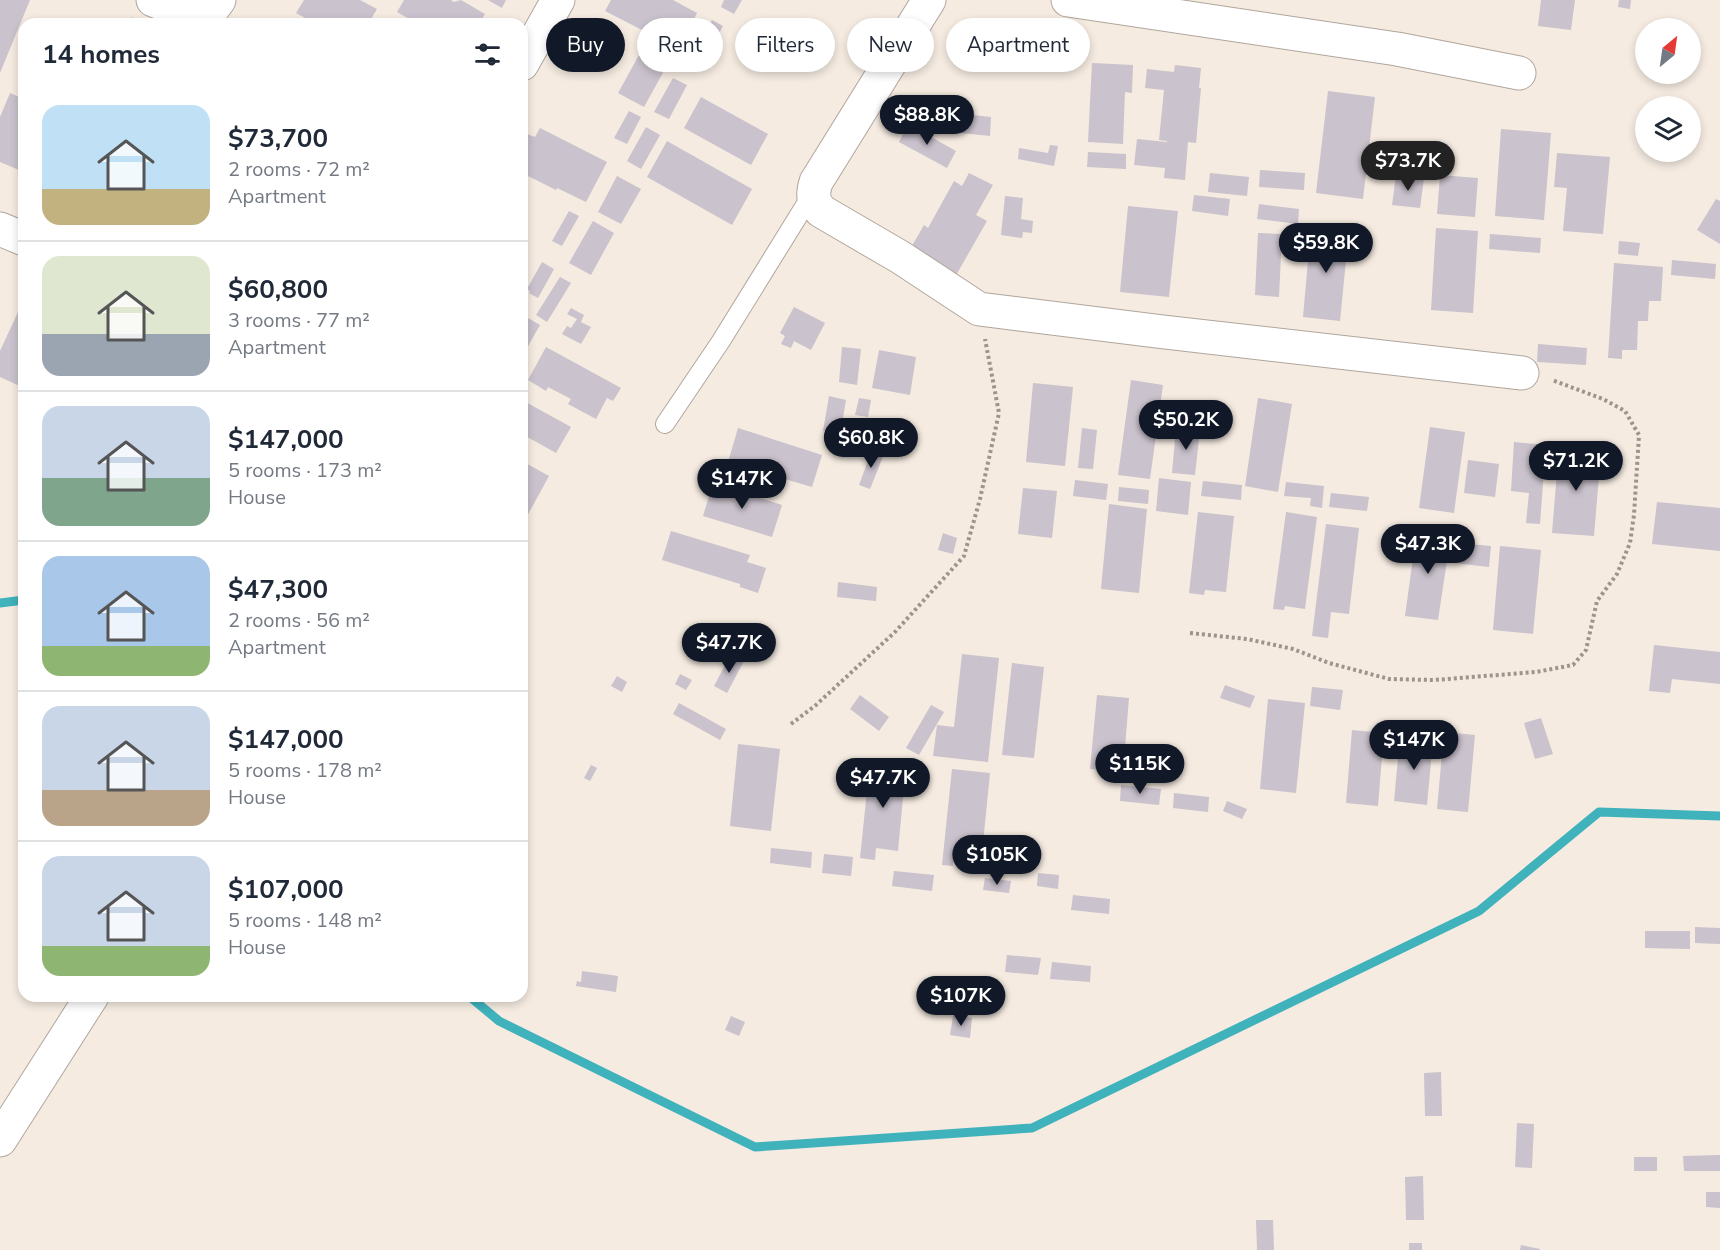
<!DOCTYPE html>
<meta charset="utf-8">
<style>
body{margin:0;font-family:"Nunito Sans",sans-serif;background:#f2f2f3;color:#1f2937;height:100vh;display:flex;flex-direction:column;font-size:22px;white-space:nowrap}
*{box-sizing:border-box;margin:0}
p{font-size:20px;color:#747a83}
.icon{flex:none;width:33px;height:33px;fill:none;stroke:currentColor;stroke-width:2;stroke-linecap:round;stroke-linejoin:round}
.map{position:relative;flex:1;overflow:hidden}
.panel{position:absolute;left:18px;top:18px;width:510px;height:984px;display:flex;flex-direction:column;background:#fff;border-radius:18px;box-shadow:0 3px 9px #0003}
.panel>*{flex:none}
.hud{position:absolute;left:546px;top:18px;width:570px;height:54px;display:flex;gap:12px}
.needle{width:39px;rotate:29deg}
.fabs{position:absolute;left:1635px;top:18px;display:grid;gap:12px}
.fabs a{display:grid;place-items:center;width:66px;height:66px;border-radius:50%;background:#fff;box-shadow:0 3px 9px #0003;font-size:30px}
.price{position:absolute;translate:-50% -51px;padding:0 14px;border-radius:21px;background:#111827;color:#fff;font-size:20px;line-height:39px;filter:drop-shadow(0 2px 3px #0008)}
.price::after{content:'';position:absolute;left:50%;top:36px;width:18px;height:14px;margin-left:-9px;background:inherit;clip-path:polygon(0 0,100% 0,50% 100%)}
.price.current{background:#222;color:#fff}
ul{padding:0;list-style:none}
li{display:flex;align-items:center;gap:18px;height:150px;padding:0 24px}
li+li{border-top:2px solid #e0e1e3}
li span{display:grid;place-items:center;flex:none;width:168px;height:120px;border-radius:18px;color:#555}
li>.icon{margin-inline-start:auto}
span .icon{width:72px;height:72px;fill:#fffc;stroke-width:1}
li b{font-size:26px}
h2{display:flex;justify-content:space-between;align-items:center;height:72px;padding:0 24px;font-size:26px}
.tag{padding:0 21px;border-radius:27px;background:#fff;box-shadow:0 3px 9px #0003;font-size:21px;line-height:54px}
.tag.current{background:#111827;color:#fff}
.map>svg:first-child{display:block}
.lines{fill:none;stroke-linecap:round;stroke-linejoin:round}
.stream{stroke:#3fb2bc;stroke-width:9}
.building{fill:#cac2cc}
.lane-casing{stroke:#b0a69d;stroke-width:20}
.street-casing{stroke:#b0a69d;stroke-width:35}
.secondary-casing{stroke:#b0a69d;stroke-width:35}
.path{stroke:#9c948d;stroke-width:4;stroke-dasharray:3 3;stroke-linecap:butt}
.lane{stroke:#fff;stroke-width:18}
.street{stroke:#fff;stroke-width:33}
.secondary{stroke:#fff;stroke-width:33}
</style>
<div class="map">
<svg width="1720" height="1250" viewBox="0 0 1720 1250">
<rect width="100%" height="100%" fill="#f5ebe1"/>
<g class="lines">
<path class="stream" d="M0,603L24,600
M469,996L499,1021L755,1147L1032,1128L1479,911L1599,812L1720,816"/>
</g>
<path class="building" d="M0,0H30L0,73Z
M304,0H360L377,9L368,24H316L296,13Z
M404,0H451L454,2L461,0L485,14L479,24H418L397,12Z
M488,0H506L502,8Z
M611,0H673L697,13L679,49L605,11Z
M724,0H742L734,14L721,7Z
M1541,0H1575L1571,30L1538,26Z
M1619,0H1631L1630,9L1618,7Z
M131,17L148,24H128Z
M96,18L109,24H93Z
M712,20L723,26L701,66L690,60Z
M644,46L670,60L644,107L618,93Z
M1092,63L1133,65L1132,93L1125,92L1123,144L1088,142Z
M1175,65L1201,68L1199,88H1201L1196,143L1188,142L1185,180L1164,178L1165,168L1134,165L1137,139L1167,142V141L1159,140L1164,90L1145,88L1147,69L1174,72Z
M673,78L687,85L669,119L654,112Z
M1328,91L1375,97L1363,199L1316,193Z
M10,93L24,99V157L19,170L0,162V117Z
M701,97L768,134L751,165L684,128Z
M629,111L641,117L627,144L614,138Z
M943,112L991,117L990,136L941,131Z
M908,124L956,151L947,168L899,142Z
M646,127L660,135L641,169L627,161Z
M540,128L607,162L586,202L557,188L556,190L522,173V144L527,134L535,137Z
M1501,129L1551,133L1544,220L1495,216Z
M667,141L752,189L732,225L647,177Z
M1050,145L1058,146L1054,166L1018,159L1019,148L1048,153Z
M1088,152L1126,154V169L1087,167Z
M1557,153L1610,157L1603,234L1563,231L1567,188L1554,187Z
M1260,170L1305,173L1304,190L1259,187Z
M969,173L993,185L976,215L987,221L955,277L909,251L924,225L928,228L954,181L962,186Z
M1210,173L1249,177L1247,196L1208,192Z
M1396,175L1424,178L1420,208L1392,205Z
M1440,175L1478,178L1475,217L1437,214Z
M617,176L641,189L621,224L598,212Z
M1194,195L1230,199L1228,216L1192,211Z
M1005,196L1023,198L1021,219L1033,221L1032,233L1023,232L1022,238L1001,235Z
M1716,199L1720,201V244L1697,230Z
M1259,204L1299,209L1298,224L1257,219Z
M1128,206L1178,211L1169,297L1120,292Z
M569,211L579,216L562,246L552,241Z
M593,221L614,233L591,275L569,263Z
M1311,227L1349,230L1340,321L1303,317Z
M1436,228L1478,231L1473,313L1431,310Z
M1258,233L1282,234L1279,297L1255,295Z
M1490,234L1541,238L1540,253L1489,249Z
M1619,241L1640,243L1638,256L1618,254Z
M1672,260L1716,264L1715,279L1671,275Z
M542,262L554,269L538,298L529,293L530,291L527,289Z
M1614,263L1663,267L1661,301H1649L1648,321H1638L1637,350H1622V359L1608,358Z
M560,277L571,283L547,322L536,315Z
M24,299V388L0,377V351Z
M794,307L825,323L811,350L794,341L791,348L781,344L785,336L780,333Z
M571,308L584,315L581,322L591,327L581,344L562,334L567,326L571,328L577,319L567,314Z
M528,318L540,325L522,357V329Z
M1538,344L1587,348L1586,365L1537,362Z
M546,347L621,388L613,401L607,398L596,419L568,404L571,399L548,387L546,391L528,380Z
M842,347L861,349L857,385L839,382Z
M879,350L916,357L910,395L872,388Z
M1131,380L1163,385L1150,479L1118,475Z
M1033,383L1073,387L1065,466L1026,462Z
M829,396L846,400L840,435L823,431Z
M859,398L871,400L868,417L855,415Z
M1258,398L1292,404L1278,492L1245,486Z
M522,400L571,427L556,453L522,434Z
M1430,427L1465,432L1454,513L1419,508Z
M738,428L822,455L812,487L758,471L755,479L726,469Z
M1082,428L1097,430L1093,469L1078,468Z
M1176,428L1200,430L1195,475L1172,473Z
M1514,442L1546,445L1540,524L1526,523L1529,493L1511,491Z
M1559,448L1601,452L1594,536L1552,533Z
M872,450L884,454L870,489L859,485Z
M1468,460L1499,464L1495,497L1464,493Z
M522,461L549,476L525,520L522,518Z
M1159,478L1191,482L1188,515L1156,511Z
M1075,480L1108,484L1106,500L1073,496Z
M1203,481L1242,485L1241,500L1201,496Z
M1286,482L1324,486L1322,508L1310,506L1311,498L1284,496Z
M713,483L782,505L772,537L703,516Z
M1119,487L1149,490L1148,504L1118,501Z
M1023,488L1057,491L1052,538L1018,534Z
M1331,493L1369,497L1367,511L1329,507Z
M1657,502L1720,508V551L1652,544Z
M1109,504L1147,509L1139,593L1101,589Z
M1198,512L1234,516L1226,592L1205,590L1204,595L1189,593Z
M1286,512L1317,517L1305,609L1285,606L1284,610L1273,609Z
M1326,524L1359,528L1349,614L1331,612L1328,638L1312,636Z
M1417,529L1451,534L1438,620L1405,616Z
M671,531L750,555L747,562L766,568L758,593L740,587V584L662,560Z
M943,533L957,538L953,554L938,550Z
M1456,543L1491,546L1489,567L1454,563Z
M1500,546L1541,550L1533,634L1493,630Z
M838,582L877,587L876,601L837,597Z
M1654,645L1720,652V684L1672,679L1670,693L1649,691Z
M731,654L744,661L727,693L714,686Z
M962,654L999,658L988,762L933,756L937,725L954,727Z
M1012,663L1044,667L1034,758L1002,755Z
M680,674L692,680L686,690L675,684Z
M617,676L627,682L622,692L611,686Z
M1225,685L1255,696L1250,708L1220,698Z
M1312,687L1343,690L1340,710L1310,706Z
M860,695L889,717L879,731L850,709Z
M1097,695L1129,698L1123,772L1090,769Z
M1268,699L1305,703L1296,793L1260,789Z
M679,703L726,729L720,740L673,714Z
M931,705L944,712L919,755L906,748Z
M1541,718L1553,754L1535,759L1524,723Z
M1352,730L1384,733L1378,806L1346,803Z
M1444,732L1475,735L1468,812L1437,809Z
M1400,737L1433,740L1427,805L1394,801Z
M738,744L780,749L771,831L730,826Z
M870,762L906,766L898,851L876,848L875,860L860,858Z
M591,765L597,768L590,781L584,778Z
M952,769L990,773L981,863L953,860V866L942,865Z
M1121,785L1161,789L1159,805L1120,801Z
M1174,793L1209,797L1208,812L1173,808Z
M1227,801L1247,809L1242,819L1223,811Z
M771,848L812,852L811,868L770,863Z
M824,854L853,857L851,876L822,873Z
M894,871L934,875L932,891L892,886Z
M1038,873L1059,875L1058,889L1037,886Z
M985,878L1011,881L1009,893L983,890Z
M1073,895L1110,899L1109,914L1071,910Z
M1695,927L1720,928V944L1695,943Z
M1645,931H1690V949L1645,948Z
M1007,955L1041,958L1038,975L1005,972Z
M1052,962L1091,966L1090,982L1050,979Z
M582,971L618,976L616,992L576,986L577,981L581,982Z
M731,1016L745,1022L739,1036L725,1030Z
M953,1016L972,1018L970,1038L950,1035Z
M1441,1072L1442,1116H1425L1424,1073Z
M1517,1123L1534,1124L1532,1168L1515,1167Z
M1720,1155V1171H1684L1683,1156Z
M1634,1157H1657V1171H1634Z
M1423,1176L1424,1220H1406L1405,1177Z
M1706,1192H1720V1208L1706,1207Z
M1256,1220H1273L1274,1250H1257Z
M1409,1243H1422V1250H1409Z
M1521,1245L1540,1249V1250H1520Z"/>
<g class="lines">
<g class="lane-casing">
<path id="lane" d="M665,424L721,341L812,194"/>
</g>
<g class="street-casing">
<path id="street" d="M153,0L204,20L219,0
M929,0L816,182C812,195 813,201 821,211L900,257L979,309L1164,332L1522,373
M1068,0L1397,49L1519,73
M0,229L24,239"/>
</g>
<g class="secondary-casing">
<path id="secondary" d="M522,64L558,0
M0,1140L92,996"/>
</g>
<path class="path" d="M1190,633L1247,639L1293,649L1329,663L1389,679L1434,680L1536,672L1573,665L1586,650L1597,601L1617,574L1630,543L1634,515L1639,435L1625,411L1603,399L1552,380
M791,724L816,705L895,632L964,556L980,499L999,413L985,339"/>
<use href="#lane" class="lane"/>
<use href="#street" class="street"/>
<use href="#secondary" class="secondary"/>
</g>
</svg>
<div class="fabs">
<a><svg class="needle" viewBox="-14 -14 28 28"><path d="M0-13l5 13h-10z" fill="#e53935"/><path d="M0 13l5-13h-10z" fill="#747a83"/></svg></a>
<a><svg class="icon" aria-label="layers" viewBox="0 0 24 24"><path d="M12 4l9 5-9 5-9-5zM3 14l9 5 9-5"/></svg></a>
</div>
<b class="price" style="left:927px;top:146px">$88.8K</b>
<b class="price current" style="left:1408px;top:192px">$73.7K</b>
<b class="price" style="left:1326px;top:274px">$59.8K</b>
<b class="price" style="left:1186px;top:451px">$50.2K</b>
<b class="price" style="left:871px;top:469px">$60.8K</b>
<b class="price" style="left:1576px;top:492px">$71.2K</b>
<b class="price" style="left:742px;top:510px">$147K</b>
<b class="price" style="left:1428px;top:575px">$47.3K</b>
<b class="price" style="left:729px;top:674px">$47.7K</b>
<b class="price" style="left:1414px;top:771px">$147K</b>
<b class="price" style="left:1140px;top:795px">$115K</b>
<b class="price" style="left:883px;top:809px">$47.7K</b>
<b class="price" style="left:997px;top:886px">$105K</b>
<b class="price" style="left:961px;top:1027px">$107K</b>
<div class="hud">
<a class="tag current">Buy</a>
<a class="tag">Rent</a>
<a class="tag">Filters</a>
<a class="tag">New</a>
<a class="tag">Apartment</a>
</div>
<section class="panel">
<h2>14 homes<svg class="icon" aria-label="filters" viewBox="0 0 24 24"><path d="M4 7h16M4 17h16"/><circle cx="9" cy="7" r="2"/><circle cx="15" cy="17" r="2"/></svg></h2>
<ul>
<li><span style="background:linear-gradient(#bfe0f5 70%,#c2b280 0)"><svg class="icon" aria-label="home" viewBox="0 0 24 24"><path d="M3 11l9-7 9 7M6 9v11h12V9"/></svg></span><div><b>$73,700</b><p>2 rooms · 72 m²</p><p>Apartment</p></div></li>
<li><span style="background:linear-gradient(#dfe7d0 65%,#9aa5b1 0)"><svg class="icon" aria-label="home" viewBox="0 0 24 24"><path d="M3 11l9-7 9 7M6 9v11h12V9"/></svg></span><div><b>$60,800</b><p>3 rooms · 77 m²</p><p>Apartment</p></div></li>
<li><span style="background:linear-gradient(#c9d6e8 60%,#7fa58c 0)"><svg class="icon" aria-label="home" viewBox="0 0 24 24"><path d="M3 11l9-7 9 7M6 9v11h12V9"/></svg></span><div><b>$147,000</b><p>5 rooms · 173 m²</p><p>House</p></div></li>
<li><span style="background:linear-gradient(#a9c7e8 75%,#8fb573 0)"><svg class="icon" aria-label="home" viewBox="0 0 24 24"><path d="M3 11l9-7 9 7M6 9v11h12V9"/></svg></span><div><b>$47,300</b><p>2 rooms · 56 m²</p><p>Apartment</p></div></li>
<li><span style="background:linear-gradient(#c9d6e8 70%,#b9a48a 0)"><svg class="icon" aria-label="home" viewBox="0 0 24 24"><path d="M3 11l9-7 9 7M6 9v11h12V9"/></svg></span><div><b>$147,000</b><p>5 rooms · 178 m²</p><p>House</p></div></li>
<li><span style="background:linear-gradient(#c9d6e8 75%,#8fb573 0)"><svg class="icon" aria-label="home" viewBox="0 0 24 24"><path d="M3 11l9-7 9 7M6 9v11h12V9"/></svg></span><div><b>$107,000</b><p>5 rooms · 148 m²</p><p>House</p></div></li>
</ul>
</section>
</div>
